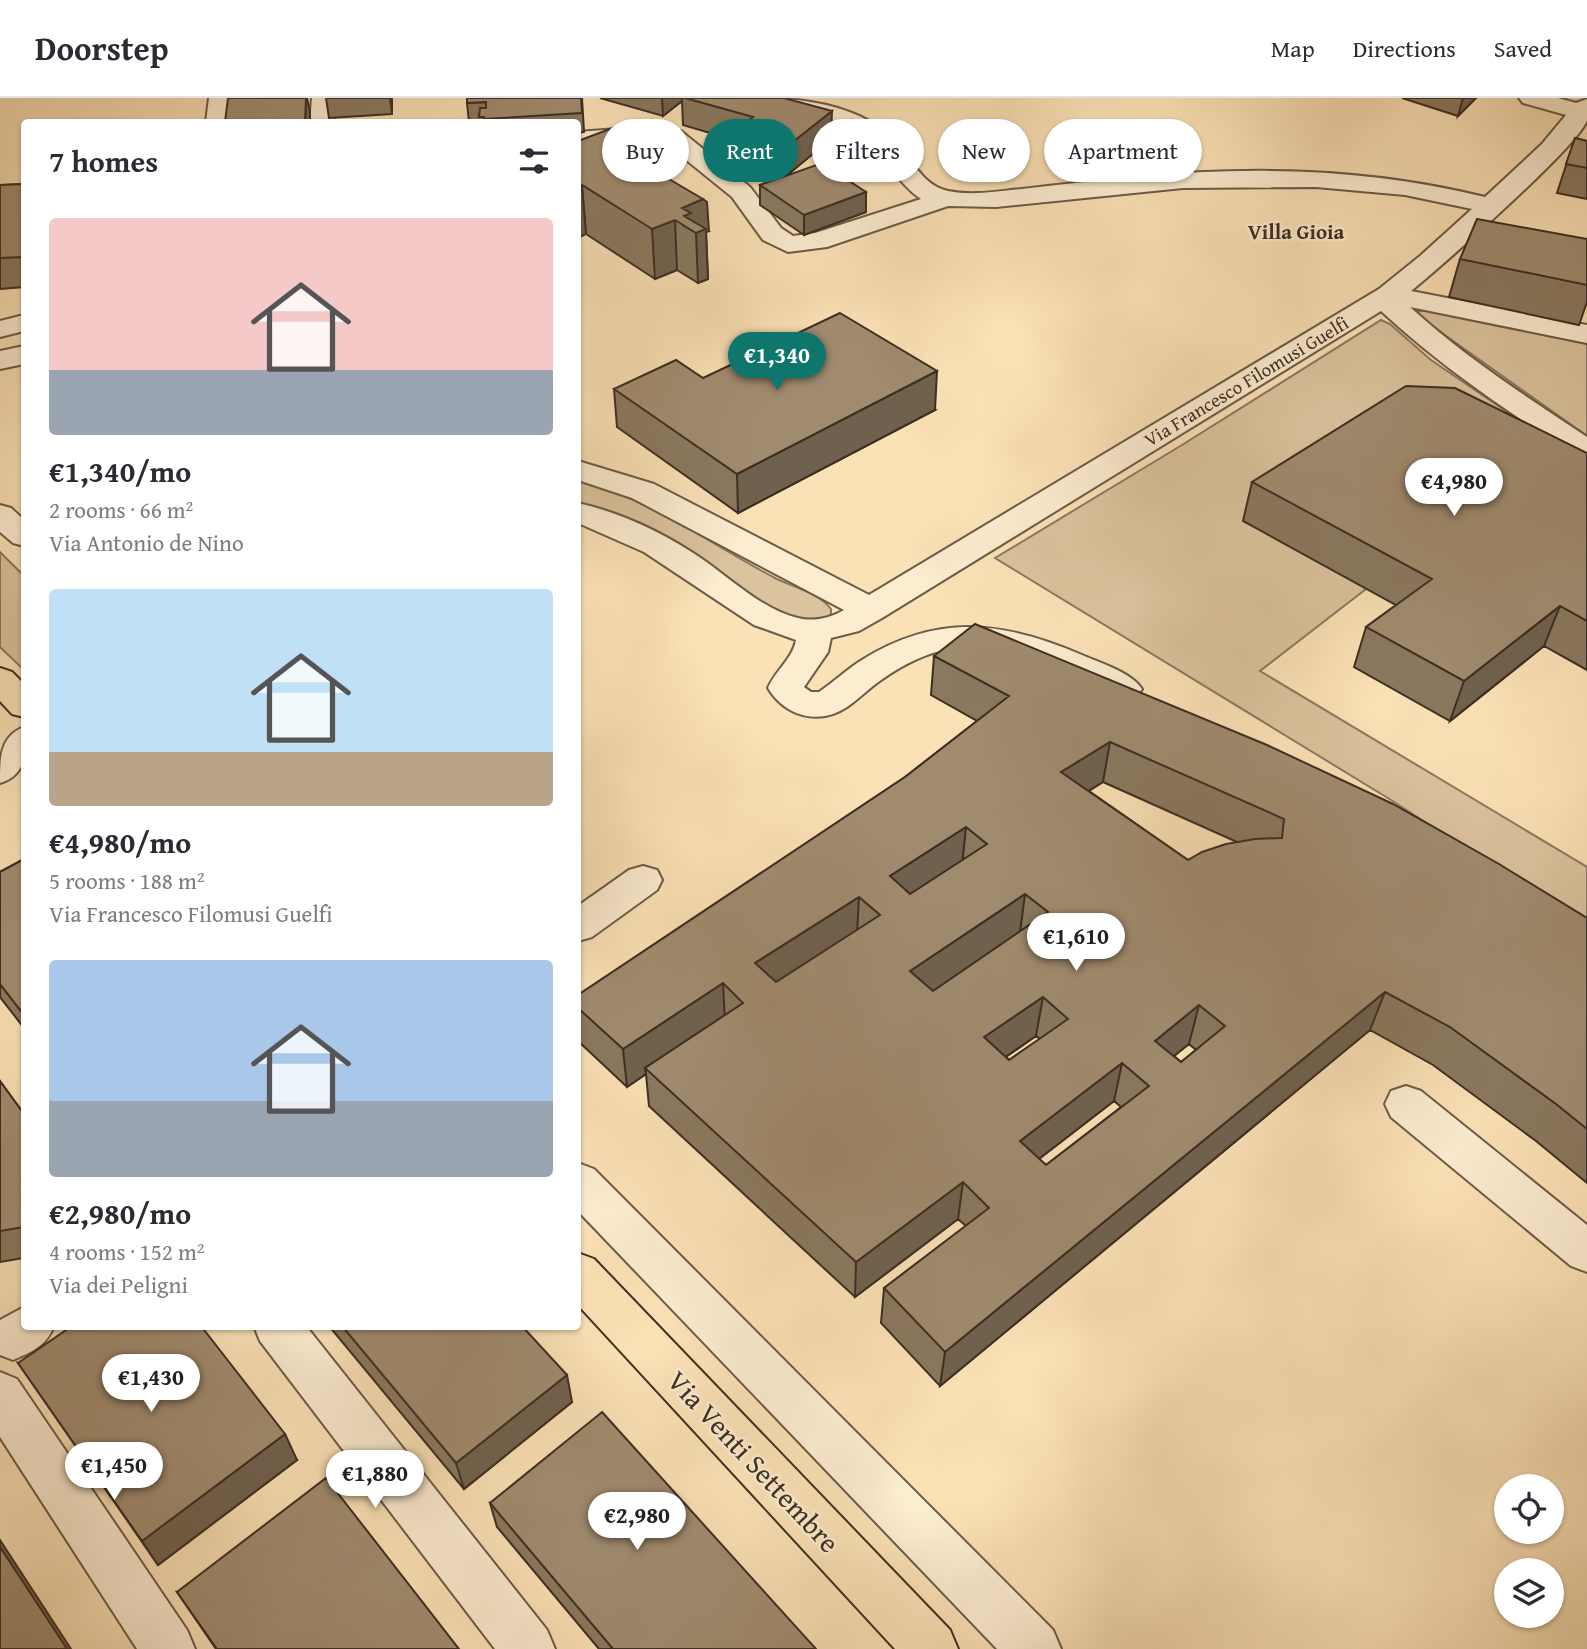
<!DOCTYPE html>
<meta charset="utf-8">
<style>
body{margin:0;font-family:"Gentium Book Plus",serif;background:#f7f7f7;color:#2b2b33;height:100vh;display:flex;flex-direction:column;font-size:26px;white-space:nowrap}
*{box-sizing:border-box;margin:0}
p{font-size:23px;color:#7c7c81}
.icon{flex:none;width:38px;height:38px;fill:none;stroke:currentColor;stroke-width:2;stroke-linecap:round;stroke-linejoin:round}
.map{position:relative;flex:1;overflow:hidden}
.side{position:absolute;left:21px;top:21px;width:560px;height:1211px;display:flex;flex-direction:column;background:#fff;border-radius:7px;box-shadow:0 2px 5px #0004}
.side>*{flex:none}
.hud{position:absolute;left:602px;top:21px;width:665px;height:63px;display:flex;gap:14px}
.fabs{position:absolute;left:1494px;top:1376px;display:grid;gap:14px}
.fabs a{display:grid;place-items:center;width:70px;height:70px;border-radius:50%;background:#fff;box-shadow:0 2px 5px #0004;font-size:35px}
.price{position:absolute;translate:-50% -60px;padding:0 16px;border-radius:24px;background:#fff;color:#222;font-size:23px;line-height:46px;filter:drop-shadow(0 2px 4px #0008)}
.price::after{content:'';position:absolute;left:50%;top:42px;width:21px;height:16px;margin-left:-10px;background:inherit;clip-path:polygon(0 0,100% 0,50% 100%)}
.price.active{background:#0f766e;color:#fff}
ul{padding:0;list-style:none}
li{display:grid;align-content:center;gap:14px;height:371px;padding:0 28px}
li span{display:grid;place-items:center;height:217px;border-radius:7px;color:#555}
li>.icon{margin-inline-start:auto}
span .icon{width:126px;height:126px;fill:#fffc;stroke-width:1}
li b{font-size:30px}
h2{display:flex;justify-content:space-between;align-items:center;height:84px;padding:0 28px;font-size:30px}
.tag{padding:0 24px;border-radius:32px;background:#fff;box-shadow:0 2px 5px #0004;font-size:24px;line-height:63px}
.tag.active{background:#0f766e;color:#fff}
header{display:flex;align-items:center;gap:42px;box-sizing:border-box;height:98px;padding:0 35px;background:#fff;border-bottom:2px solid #e1e1e2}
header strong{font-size:33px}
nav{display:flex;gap:38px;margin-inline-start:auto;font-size:24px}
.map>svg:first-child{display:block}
.green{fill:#dbc39d;stroke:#8c7860;stroke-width:2}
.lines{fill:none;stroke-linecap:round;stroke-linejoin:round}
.minor-casing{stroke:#6c5b47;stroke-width:4}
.major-casing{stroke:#3d2e22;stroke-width:4}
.minor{fill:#fcecd0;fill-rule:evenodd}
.major{fill:#fbe1b6;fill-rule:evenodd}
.wall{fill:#8a785f;stroke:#3d2e22;stroke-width:2;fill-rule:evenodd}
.shaded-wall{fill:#70614e;stroke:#3d2e22;stroke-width:2}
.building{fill:#a08b6f;stroke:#3d2e22;stroke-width:2;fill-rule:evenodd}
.labels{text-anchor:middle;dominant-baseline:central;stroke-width:5;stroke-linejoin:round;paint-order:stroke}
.far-street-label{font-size:19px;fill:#3d2e22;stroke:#fcecd0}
.far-neighbourhood-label{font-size:21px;font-weight:bold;fill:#3d2e22;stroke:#fcecd0}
.near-street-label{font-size:28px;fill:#3d2e22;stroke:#fcecd0}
</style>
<header>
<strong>Doorstep</strong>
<nav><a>Map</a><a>Directions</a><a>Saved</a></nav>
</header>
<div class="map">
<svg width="1587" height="1551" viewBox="0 0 1587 1551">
<rect width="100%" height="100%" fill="#fbe1b6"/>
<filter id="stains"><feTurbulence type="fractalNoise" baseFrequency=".00286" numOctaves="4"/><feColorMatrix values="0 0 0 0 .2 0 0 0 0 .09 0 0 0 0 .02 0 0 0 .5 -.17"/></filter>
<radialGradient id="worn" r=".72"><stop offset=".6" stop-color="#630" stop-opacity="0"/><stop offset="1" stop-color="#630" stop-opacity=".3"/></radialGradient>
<path class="green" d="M1420,213H1431L1587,246V338L1418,218L1415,215Z
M1381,222L1390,226L1431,262L1516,320L1366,491L1260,573L1587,769V829L1391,702L995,460L1182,347Z
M578,382C651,401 709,445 775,480C792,489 818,494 831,511V516L825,521L790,525L611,419L578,409Z
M0,454L24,478V572L0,549Z"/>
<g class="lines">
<g class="minor-casing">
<path id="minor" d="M209,0H233L230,24H206Z
M312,0H336L334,24H310Z
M758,0C801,0 854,7 888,36C909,53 919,87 948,93C972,98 998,93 1022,91C1059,87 1096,82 1133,79C1252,68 1369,70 1485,99L1542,46L1566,17L1523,5L1519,0H1558L1576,5L1587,1C1587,7 1587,16 1587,22C1580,47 1438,171 1411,193L1587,227V245L1410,209C1465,259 1525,298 1587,339V361L1576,358C1506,312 1444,271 1381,213L882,520L859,533L831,540L828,554L804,589L811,594H819C834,584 847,571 862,562C938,515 1003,523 1082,557C1100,565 1131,574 1142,591L1136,599L1124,603L1112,599C1062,575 1007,541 949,551C925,555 901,568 881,582C869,590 859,601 847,609C818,628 785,618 768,590C775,573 793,560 796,542L754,527L644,454L578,425V405C623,415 668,437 705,463C733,483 764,512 798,520C813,524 831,520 844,512L632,400L578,382V363L654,386L869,497L1379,191L1420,158L1472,111L1405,97L1316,89L1183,90L996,109L948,108L827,149L788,154L763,142L732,99L664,44L578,48V34L656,28L681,33L750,89L781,130L793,138L815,135L921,101C900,87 891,66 873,49C845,21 798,16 762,5Z
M24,217V233L0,239V223Z
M24,248V266L0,271V253Z
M0,407L11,410L24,422V448L13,445L0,434Z
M24,629C26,654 27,677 0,685C0,660 0,638 24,629Z
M643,768L657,772L662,782L657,792L592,839L578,843V808L629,772Z
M1406,988L1421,993L1587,1127V1174L1571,1168L1391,1019L1385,1006L1391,993Z
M578,1065L594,1071L1053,1532L1061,1551H997L578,1113Z
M24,1209V1228H54C46,1248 32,1254 13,1262L0,1257V1222Z
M254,1228H306L547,1532L555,1551H495L260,1243Z
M0,1274L17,1281L187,1532L195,1551H137L0,1339Z"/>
</g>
<g class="major-casing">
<path id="major" d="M0,570L12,574L24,586V619L12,616L0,603Z
M578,1155L594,1161L950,1532L958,1551H895L578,1207Z"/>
</g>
<use href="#minor" class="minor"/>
<use href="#major" class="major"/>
</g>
<path class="wall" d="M326,0H392V16L329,20Z
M582,0L584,34L578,35V24H469L467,5Z
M600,0H784L831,41L786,78L866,94V114L804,137L760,107V87L776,82L728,67L727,40L683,27L682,3L663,18Z
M1402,0H1476L1458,18Z
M1575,40L1587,43V101L1557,95Z
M578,43L645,66L709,133L706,134L708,181L698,185L677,172L655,181L586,136Z
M24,86V189L0,191V87Z
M1587,141V204L1579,227L1449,199L1460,161Z
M703,280L935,312L738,415L617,329L614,291Z
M1587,355V572L1544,548L1450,623L1354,569L1366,529L1396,507L1243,423L1252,384Z
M934,558L1587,820V1085L1536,1043L1433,967L1370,932L940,1288L881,1225L884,1190L966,1128L958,1121L855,1199L649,1008L646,976L627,989L578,943V897L905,679L977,623L931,597ZM1103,684L1237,744L1188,762L1089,693ZM1036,938L1040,941L1009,962L1006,959ZM1189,946L1196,952L1181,964L1174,958ZM1114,1003L1121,1009L1046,1067L1039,1061Z
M24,761V930L0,899V774Z
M0,983L24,1016V1160L0,1164Z
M329,1228H522L572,1304L464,1391Z
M18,1265L297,1362L158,1467Z
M490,1405L816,1551H599L497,1429Z
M177,1494L459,1551H216Z"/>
<path class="shaded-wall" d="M306,0H307L310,13V24H305Z
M390,0H392V16Z
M662,0H682V3L663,18Z
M1463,0H1476L1458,18Z
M832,13L831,41L780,83V54Z
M644,46L646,87L623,54Z
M582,87L586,136L578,140V89Z
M866,94V114L804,137V117Z
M703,101L707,104L709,133L706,134L708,181L698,185L696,135L683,127L682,110Z
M675,122L677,172L655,181L652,131Z
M937,273L935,312L738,415L737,376Z
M1560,508L1544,548L1450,623L1464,583Z
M1110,644L1103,684L1055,713L1061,674Z
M966,729L962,768L887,817L890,778Z
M1025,796L1020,835L907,911L910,873Z
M859,799L857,837L756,904L755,865Z
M723,885L725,924L645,970L646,976L627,989L623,951Z
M1385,894L1370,932L940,1288L945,1254Z
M1043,899L1036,938L979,977L984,939Z
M1199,907L1189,946L1145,981L1155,943Z
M1122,965L1114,1003L1014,1080L1020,1043Z
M963,1084L958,1121L855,1199L856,1164Z
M567,1277L572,1304L464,1391L456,1365Z
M285,1336L297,1362L158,1467L142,1443Z
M0,1442L71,1551H67L0,1449Z"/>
<path class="building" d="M228,0H306L305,24H225Z
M467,0H581L582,15L484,21V19H479L480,10H486V4L467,5Z
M685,0H784L832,13L780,54L727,39L753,19Z
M615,29L644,46L623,54L703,101L682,110L691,115L684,118L706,131L696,135L675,122L652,131L582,87L578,89V43Z
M1575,40L1587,43V70L1566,66Z
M822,65L866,94L804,117L760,87Z
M24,86V159L0,160V87Z
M1477,121L1587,141V187L1460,161Z
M840,215L937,273L737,376L614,291L676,262L703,280Z
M1406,288L1455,290L1587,355V523L1560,508L1464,583L1366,529L1432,481L1252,384Z
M975,526L1267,647L1393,706L1499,766L1587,820V1031L1556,1006L1450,929L1385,894L945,1254L884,1190L989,1110L963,1084L856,1164L645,970L743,905L723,885L623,951L578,910V897L905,679L1009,598L934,558ZM1110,644L1284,721L1282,740L1255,741L1226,746L1202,754L1188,762L1061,674ZM966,729L987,746L910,796L890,778ZM1025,796L1048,814L933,893L910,873ZM859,799L880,817L776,884L755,865ZM1043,899L1068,921L1009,962L984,939ZM1199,907L1225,928L1181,964L1155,943ZM1122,965L1149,988L1046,1067L1020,1043Z
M24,761V917L0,886V774Z
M0,983L24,1016V1129L0,1133Z
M72,1228H201L285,1336L142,1443L18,1265Z
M342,1228H522L567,1277L456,1365Z
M602,1314L816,1551H613L490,1405Z
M326,1380L459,1551H217L177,1494Z
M0,1449L67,1551H0Z"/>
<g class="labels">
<g class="far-street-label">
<text transform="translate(1246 283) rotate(-31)">Via Francesco Filomusi Guelfi</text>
</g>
<g class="far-neighbourhood-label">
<text x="1296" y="133">Villa Gioia</text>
</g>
<g class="near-street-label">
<text transform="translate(754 1363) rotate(47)">Via Venti Settembre</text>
</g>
</g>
<rect width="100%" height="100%" filter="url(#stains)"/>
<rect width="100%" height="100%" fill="url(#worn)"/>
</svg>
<div class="fabs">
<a><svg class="icon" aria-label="locate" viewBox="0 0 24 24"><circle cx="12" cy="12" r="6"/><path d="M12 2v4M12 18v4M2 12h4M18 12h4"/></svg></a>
<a><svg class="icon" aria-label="layers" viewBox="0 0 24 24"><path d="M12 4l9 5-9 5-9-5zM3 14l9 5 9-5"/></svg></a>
</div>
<b class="price active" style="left:777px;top:294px">€1,340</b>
<b class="price" style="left:1454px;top:420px">€4,980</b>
<b class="price" style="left:1076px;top:875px">€1,610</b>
<b class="price" style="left:151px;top:1316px">€1,430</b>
<b class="price" style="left:114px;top:1404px">€1,450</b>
<b class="price" style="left:375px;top:1412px">€1,880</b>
<b class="price" style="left:637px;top:1454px">€2,980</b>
<div class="hud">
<a class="tag">Buy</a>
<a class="tag active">Rent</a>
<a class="tag">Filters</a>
<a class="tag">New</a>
<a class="tag">Apartment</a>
</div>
<section class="side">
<h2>7 homes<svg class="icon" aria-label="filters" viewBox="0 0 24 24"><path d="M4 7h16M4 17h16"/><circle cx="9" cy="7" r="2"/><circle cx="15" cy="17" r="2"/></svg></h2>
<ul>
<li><span style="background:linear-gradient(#f6c9c9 70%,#9aa5b1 0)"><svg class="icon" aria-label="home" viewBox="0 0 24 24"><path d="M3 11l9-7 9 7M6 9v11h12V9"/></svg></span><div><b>€1,340/mo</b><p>2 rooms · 66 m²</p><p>Via Antonio de Nino</p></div></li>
<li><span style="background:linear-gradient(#bfe0f5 75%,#b9a48a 0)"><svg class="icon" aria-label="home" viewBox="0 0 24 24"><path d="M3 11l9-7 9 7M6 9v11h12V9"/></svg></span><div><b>€4,980/mo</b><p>5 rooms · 188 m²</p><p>Via Francesco Filomusi Guelfi</p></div></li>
<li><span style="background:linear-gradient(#a9c7e8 65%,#9aa5b1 0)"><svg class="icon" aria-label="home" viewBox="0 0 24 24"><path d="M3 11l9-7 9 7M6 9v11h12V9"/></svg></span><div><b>€2,980/mo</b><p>4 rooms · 152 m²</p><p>Via dei Peligni</p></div></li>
</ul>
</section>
</div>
